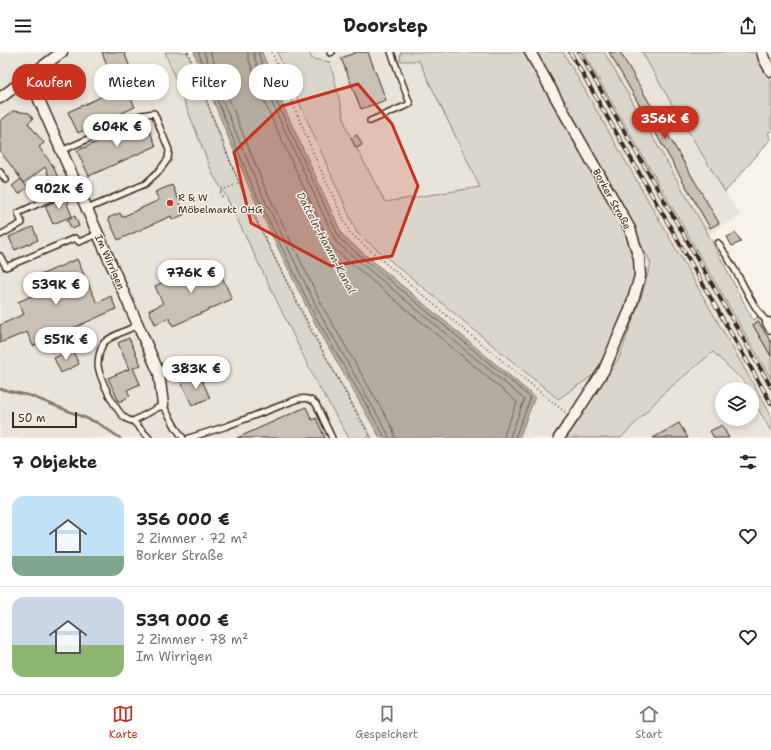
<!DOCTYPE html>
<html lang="de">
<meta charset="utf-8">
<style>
body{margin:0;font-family:"Shantell Sans",sans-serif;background:#f6f6f6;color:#222;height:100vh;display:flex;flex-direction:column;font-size:15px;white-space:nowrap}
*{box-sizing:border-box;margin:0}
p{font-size:13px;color:#767676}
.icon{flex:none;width:22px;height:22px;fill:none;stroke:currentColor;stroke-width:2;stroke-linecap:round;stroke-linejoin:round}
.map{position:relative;height:386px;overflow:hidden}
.panel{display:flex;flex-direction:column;background:#fff;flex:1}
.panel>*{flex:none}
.hud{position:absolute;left:12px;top:12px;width:400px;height:36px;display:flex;gap:8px}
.fabs{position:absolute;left:715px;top:330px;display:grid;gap:8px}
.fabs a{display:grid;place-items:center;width:44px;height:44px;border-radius:50%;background:#fff;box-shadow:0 2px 6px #0003;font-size:20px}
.scale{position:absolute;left:12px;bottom:10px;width:65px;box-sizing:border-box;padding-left:4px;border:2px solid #3b2a1e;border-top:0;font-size:11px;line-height:14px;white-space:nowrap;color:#3b2a1e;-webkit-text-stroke:3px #f7f3e8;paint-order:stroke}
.price{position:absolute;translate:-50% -34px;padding:0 9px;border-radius:14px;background:#fff;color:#222;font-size:13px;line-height:26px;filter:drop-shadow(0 1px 2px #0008)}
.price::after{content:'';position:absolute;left:50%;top:24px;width:12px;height:9px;margin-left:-6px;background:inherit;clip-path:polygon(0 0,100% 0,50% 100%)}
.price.on{background:#c8321e;color:#fff}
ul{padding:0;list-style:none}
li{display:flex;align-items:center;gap:12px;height:100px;padding:0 12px}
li+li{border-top:1px solid #e0e0e0}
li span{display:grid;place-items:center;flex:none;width:112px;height:80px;border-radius:12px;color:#555}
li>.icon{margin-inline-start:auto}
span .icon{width:48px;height:48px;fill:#fffc;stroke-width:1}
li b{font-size:17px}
h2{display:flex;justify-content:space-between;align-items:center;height:48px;padding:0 12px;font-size:17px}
.tag{padding:0 14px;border-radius:16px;background:#fff;box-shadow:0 2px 6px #0003;font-size:14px;line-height:36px}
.tag.on{background:#c8321e;color:#fff}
header{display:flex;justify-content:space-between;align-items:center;height:52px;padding:0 12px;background:#fff;font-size:18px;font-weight:700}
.menu{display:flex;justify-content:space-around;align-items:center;height:56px;border-top:1px solid #e0e0e0;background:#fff;font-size:11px;color:#767676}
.menu a{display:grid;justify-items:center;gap:2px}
.menu .on{color:#c8321e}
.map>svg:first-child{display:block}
.built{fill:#e9e4d9}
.green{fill:#dbd6cb;stroke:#8b8074}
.water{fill:#b4aca0;stroke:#84786c}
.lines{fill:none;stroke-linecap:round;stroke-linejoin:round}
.shore{stroke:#6b5e52;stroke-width:1}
.stream{stroke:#84786c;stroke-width:2.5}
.building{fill:#c8c1b6;stroke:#3b2a1e}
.lane-casing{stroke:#3b2a1e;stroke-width:8}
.street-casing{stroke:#3b2a1e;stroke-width:13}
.path{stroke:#3b2a1e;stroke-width:1.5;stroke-dasharray:1 3;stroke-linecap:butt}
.lane{stroke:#f7f3e8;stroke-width:5}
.street{stroke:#f7f3e8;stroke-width:10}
.rail-casing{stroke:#3b2a1e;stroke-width:4}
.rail{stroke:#f7f3e8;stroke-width:2.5;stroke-dasharray:8;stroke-linecap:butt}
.marked{fill:#c8321e;fill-opacity:0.2;stroke:#c8321e;stroke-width:3;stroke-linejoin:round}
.poi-dot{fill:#c8321e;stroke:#f7f3e8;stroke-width:1.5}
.labels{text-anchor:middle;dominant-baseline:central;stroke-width:3;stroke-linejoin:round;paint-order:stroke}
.poi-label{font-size:10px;fill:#3b2a1e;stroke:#f7f3e8;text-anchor:start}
.street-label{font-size:10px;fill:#3b2a1e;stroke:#f7f3e8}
.water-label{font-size:11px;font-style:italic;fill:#5f5145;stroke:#f7f3e8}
</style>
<header><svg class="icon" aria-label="menu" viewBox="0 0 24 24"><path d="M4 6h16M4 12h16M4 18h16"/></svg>Doorstep<svg class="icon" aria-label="share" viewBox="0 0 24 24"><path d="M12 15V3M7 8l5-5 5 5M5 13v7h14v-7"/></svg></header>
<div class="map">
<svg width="771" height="386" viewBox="0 0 771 386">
<rect width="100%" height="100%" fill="#f7f3e8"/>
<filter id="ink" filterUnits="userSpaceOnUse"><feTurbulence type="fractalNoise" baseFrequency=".025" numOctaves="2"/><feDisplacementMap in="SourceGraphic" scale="8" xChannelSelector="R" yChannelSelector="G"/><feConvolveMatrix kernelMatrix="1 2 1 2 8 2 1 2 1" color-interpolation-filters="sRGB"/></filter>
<g filter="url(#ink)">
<path class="built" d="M0,0H551L744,337H722V367H752V351L771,384V386H0Z
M563,0H583L771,327V363Z
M604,0H642L670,49L723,137L741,163L708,182Z"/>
<path class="green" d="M165,0H187L246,148L313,283L372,386H349L315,328L225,142L213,123Z
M277,0H309L312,7L330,10L347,78L385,150L480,135L419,9H400L401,0H526L609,148L631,189L636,223L619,275L595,322L558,347L357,181Z
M535,0H563L771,363V380L752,346V337H747L743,329L713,300L665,340L621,386H564L619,306L642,242L651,211Z
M583,0H604L708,182L753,268L759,264L761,267L753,273L771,304V327Z
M642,0H755L771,29V79L768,81L771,87L725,140L670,49Z"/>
<path class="water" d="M194,0H262L281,49L343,184L535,345L519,386H380L311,264L251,140L203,24Z"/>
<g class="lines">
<path class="shore" d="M198,0L207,23L254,138L314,262L383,382L384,386
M204,0L211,21L259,136L319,260L387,380L389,386
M210,0L264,134L324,257L393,377L395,386
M248,0V6L267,56L330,192L333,196L516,349L517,351L505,380L504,386
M254,0V5L273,53L336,190L524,347V349L511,382L510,386
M259,0V3L277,51L340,187L530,345V348L516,383L515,386"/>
<path class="stream" d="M0,337L31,344L98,371L120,386"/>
</g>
<path class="building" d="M102,0H124L132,21L121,25L135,55L78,81L68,60L116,38Z
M357,0H368L386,48L361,57L341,6Z
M609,0H620L719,171L710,176Z
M13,59L29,61L33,67L28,71L44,91L39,95L53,114L59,128L52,131L45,115L24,131L0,99V69Z
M145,68L156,94L89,124L77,99Z
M357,83L362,93L356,96L351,86Z
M21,127L28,135L19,142L12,134Z
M172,133L185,162L172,168L171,164L118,188L108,166L120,161L122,165L159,148L155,140Z
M66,144L69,151L67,152L72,164L53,172L45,154Z
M75,164L79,174L72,177L67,168Z
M33,175L38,188L15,198L9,185Z
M736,181L741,190L732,194L727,185Z
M77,207L97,251L111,244L116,257L33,294L27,280L0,291V273L24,262L18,250L36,242L29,228Z
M214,207L232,247L173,274L169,266L155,272L149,258L163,252L155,234Z
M758,269L771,290V304L753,273Z
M129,286L141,313L133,316L140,332L127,338L130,344L119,350L108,326L129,317L118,291Z
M72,298L79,312L61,321L54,306Z
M199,322L210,346L192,353L181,330Z
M306,355L312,368L316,366L325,386H237Z
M679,371L688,386H653Z
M722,373L729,386H714L710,379Z"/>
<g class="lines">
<g class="lane-casing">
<path id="lane" d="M330,1L332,0
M370,69L410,52L391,0
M61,99L142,63L154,61L169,98L168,107L159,119L145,132L87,157
M0,120L6,128
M0,183L22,171L18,161L77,134
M718,191C727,204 734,216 741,229C749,244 756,259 768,271
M0,204L6,215L75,186L79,190L98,182
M138,273C130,277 107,285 103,292C100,298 98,307 98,313C99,325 116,361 127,367C128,368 132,369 133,369L163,353L176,376L183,386
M133,369L149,386
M189,386L227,374L298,347C306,346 310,346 316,352L332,386"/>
</g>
<g class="street-casing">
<path id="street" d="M530,0L630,177L639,206L640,224L630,258L604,318L573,366L559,386
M762,0L764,7L771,19
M29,25L159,321L163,353
M0,46L62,0
M768,271L771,276"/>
</g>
<path class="path" d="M188,0C205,43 220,88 239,130C275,211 318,289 360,368L371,386
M272,0L313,101L350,181L445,262L566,361
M222,145L220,139L239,131"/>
<use href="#lane" class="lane"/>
<use href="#street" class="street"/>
<g class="rail-casing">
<path id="rail" d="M570,0L771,351
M579,0L771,335"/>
</g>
<use href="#rail" class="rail"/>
</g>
</g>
<path class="marked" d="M358,32L392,72L418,134L392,204L331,214L251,171L234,100L282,54Z"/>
<circle class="poi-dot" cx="170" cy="151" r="4"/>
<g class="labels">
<g class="poi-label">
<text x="178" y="145">R &amp; W<tspan x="178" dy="12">Möbelmarkt OHG</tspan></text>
</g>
<g class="street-label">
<text transform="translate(612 147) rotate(61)">Borker Straße</text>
<text transform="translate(110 210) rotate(66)">Im Wirrigen</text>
</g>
<g class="water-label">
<text transform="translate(326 191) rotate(62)">Datteln-Hamm-Kanal</text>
</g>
</g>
</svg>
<div class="fabs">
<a><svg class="icon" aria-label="layers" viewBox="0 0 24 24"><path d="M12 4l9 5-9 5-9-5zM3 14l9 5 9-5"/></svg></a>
</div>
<div class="scale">50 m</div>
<b class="price on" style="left:665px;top:88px">356K €</b>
<b class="price" style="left:117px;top:96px">604K €</b>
<b class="price" style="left:59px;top:158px">902K €</b>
<b class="price" style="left:191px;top:242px">776K €</b>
<b class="price" style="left:56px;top:254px">539K €</b>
<b class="price" style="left:66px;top:309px">551K €</b>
<b class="price" style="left:196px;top:338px">383K €</b>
<div class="hud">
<a class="tag on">Kaufen</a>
<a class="tag">Mieten</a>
<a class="tag">Filter</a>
<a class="tag">Neu</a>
</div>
</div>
<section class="panel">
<h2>7 Objekte<svg class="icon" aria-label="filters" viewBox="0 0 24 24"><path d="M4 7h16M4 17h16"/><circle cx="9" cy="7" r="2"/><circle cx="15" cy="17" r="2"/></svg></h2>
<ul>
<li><span style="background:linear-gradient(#bfe0f5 75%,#7fa58c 0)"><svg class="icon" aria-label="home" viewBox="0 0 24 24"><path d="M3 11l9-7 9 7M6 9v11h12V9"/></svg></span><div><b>356 000 €</b><p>2 Zimmer · 72 m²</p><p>Borker Straße</p></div><svg class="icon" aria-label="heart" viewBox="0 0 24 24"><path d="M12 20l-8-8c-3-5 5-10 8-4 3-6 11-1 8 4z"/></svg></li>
<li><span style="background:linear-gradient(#c9d6e8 60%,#8fb573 0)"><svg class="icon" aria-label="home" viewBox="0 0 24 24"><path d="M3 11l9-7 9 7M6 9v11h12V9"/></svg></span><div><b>539 000 €</b><p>2 Zimmer · 78 m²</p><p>Im Wirrigen</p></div><svg class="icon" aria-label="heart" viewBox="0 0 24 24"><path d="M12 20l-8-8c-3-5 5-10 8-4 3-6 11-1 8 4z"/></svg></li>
</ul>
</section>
<nav class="menu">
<a class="on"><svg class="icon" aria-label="map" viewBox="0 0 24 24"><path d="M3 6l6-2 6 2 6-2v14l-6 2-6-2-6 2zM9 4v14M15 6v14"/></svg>Karte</a>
<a><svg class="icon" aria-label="saved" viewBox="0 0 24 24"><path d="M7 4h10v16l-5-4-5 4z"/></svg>Gespeichert</a>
<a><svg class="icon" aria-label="home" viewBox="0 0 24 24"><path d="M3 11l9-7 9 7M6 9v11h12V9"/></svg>Start</a>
</nav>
